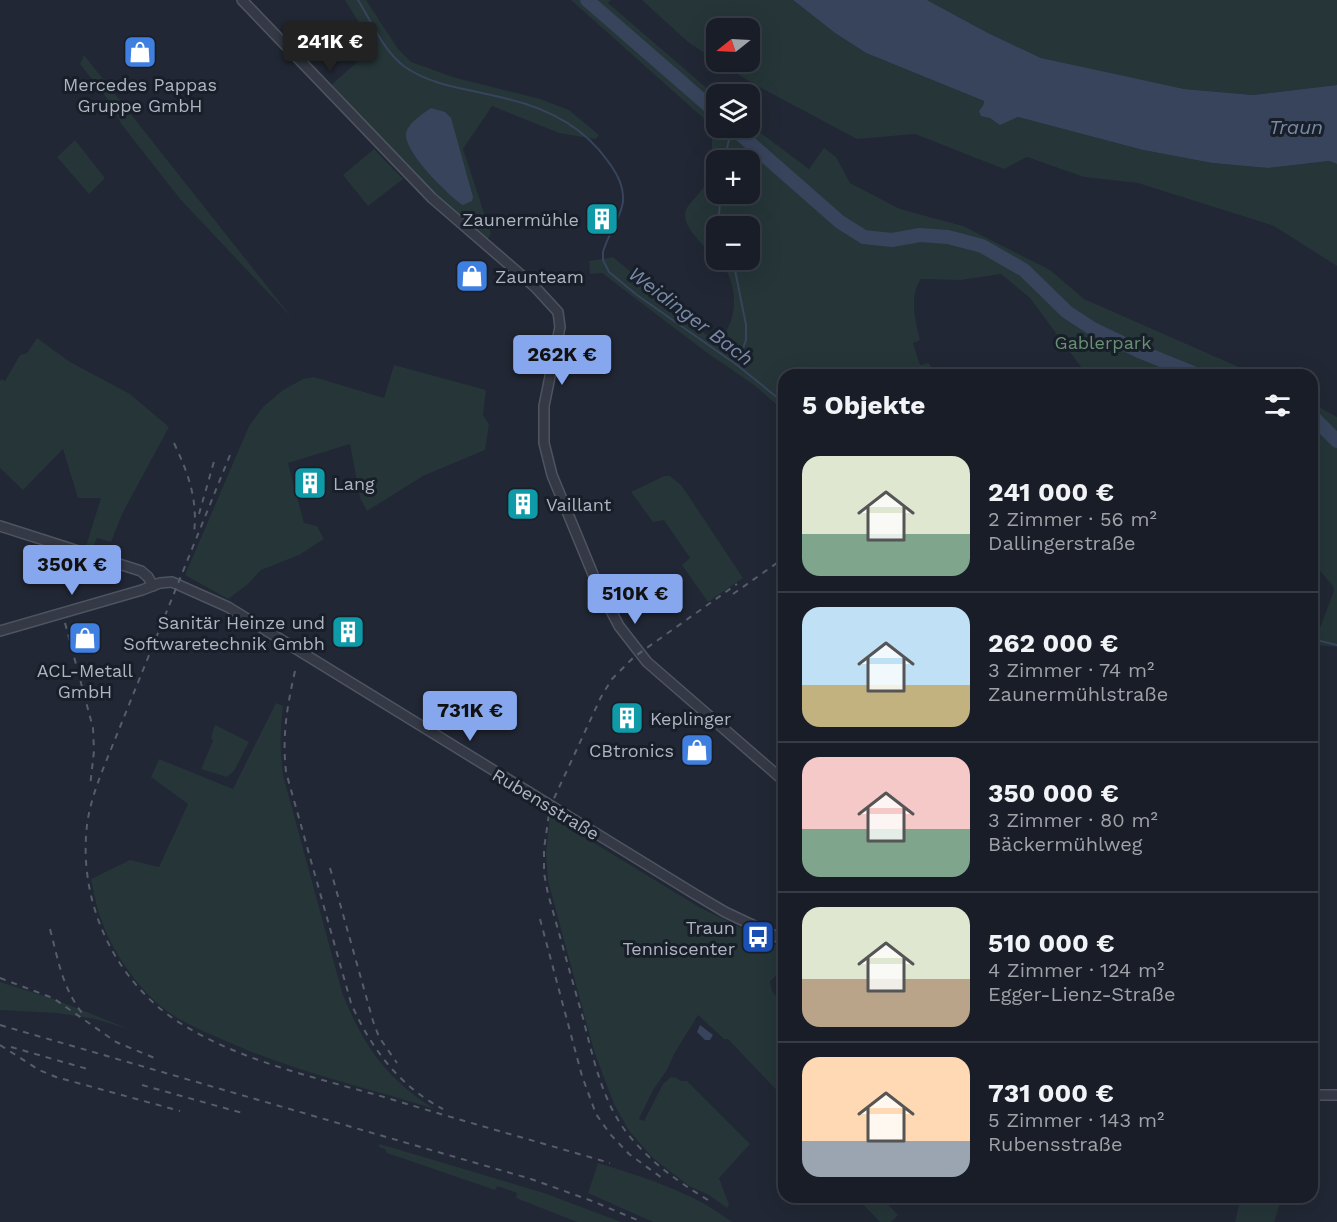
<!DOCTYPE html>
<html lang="de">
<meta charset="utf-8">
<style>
body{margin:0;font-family:"Work Sans",sans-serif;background:#22262f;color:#f1f3f6;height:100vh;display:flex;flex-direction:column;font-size:22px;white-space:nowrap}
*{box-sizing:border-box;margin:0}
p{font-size:20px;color:#9fa2a7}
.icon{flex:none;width:33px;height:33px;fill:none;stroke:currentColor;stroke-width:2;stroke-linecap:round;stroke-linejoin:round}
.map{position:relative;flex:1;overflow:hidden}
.drawer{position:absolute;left:778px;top:369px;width:540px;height:834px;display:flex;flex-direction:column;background:#191d27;border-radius:18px;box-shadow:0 6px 24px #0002,0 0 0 2px #373b44}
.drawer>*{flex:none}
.needle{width:39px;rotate:252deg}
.controls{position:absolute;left:706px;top:18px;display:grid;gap:12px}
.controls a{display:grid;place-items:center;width:54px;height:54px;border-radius:12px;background:#191d27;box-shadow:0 6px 24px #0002,0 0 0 2px #373b44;font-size:30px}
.price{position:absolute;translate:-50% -51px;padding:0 14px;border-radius:6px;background:#86a7ee;color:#111;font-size:20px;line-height:39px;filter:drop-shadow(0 2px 3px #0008)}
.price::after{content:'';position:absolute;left:50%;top:36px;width:18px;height:14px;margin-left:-9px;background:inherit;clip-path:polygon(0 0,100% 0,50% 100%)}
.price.on{background:#222;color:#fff}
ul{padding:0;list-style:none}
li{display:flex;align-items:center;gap:18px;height:150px;padding:0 24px}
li+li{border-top:2px solid #373b44}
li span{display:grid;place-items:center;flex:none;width:168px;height:120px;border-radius:18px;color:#555}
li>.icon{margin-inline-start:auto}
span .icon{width:72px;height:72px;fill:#fffc;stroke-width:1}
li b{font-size:26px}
h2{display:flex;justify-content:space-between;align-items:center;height:72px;padding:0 24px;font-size:26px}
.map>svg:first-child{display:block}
.green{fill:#253538;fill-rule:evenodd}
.water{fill:#37445c}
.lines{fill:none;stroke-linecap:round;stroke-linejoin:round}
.stream{stroke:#37445c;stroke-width:2}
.river{stroke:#37445c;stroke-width:14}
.minor-casing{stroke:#4e5460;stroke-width:12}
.minor{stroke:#343945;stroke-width:9}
.rail{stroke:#565d6b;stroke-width:2;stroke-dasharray:6 6;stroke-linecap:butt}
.labels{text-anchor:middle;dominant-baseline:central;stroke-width:6;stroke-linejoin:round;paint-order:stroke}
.poi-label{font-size:18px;fill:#aeb4c2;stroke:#191f29;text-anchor:end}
.park-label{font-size:18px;fill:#689074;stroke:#191f29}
.street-label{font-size:18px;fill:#aeb4c2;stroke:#191f29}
.water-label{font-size:20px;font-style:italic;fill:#7889a8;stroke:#191f29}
</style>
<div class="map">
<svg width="1337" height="1222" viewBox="0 0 1337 1222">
<rect width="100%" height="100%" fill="#212734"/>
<path class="green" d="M345,0H366L398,49L411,62L456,78L540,99L569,110L599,135L595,139L559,133L492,106L463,149L491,234L487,240L435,195L330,86L374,47Z
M571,0H611L608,3L717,97V128H750V125L809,169L824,148L836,157L850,183L900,209L963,226L1050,270L1084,299L1257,375H1087L1030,298L1001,274L961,280L921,279C909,296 915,320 920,340L913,343L920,365L929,363L936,375H784V411L754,385L706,352L602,273L590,274L589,261L613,257L708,336L722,337C740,315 737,279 718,260H750V226H717V259C706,247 676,224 688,206C694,198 704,190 707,180C714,162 712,143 711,125ZM717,160H750V194H717Z
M642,0H793L835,33L866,53L984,101L983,106L990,118L1000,124L1018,117L1143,150L1212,163L1268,168L1329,161L1337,164V266L1274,226L1138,183L1084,177L1027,157L1004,169L915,134L857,139L763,89L717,62H750V28H717V61L688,42Z
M927,0H1337V85L1253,95L1184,89L1106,73L1041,58L988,33Z
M84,55L293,319L180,199L122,125L109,101L80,64Z
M75,140L105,178L89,194L57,157Z
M374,149L403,179L368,206L343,175Z
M37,338L70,362L130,394L169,427L122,514L111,542L97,538L92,549L86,546L101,498H78L63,449L23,490L0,468V381L1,379L5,381L20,355L27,353Z
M394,365L486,390L483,415L489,424L485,450L423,476L367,511L360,498L350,444L288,463L304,523L317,526L324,539L299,555L261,570L247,585L228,599L185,575L249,426L263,407L283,390L303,379L314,377L384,398Z
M1312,403L1337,417V647L1313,645V633L1320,628L1334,591L1333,586L1316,566L1313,553Z
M664,476H670L682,486L743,578L708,602L682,565L690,558L664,520L653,522L631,492Z
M276,703L283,706C280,730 280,751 283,775L342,992C362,1044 387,1080 435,1109C363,1087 288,1070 219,1038C200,1030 179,1021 163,1008C134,984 108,946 98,910C95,900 93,889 91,879L130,860L159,867L188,804L151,777L159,759L233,789Z
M215,725L249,742L234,771L227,777L201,769L213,741L211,738Z
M550,816L699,907L784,949V969L770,981L772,991L784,1006V1098L728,1039H724L698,1015L674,1054L667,1070L653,1090L639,1119L644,1121L663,1084L671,1077L677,1078L681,1081H687L750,1144L719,1178L729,1205L727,1208L709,1195L689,1186L653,1158L629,1131L614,1104L594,1051L548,881L546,853Z
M0,982L54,999L129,1029L95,1019L57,1013L0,1010Z
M380,1144L544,1193L621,1222H577L516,1198L517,1193L497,1186L495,1190L387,1153L385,1149L378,1147Z
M598,1163C645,1178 691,1191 732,1222H653L588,1193Z
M856,1197H881L898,1215L891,1222H880Z
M1241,1197H1282L1274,1222H1235Z"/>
<path class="water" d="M793,0H927L988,33L1041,58L1184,89L1253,95L1337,85V164L1329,161L1268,168L1212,163L1143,150L1018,117L1000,125L990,118L981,116L979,111L983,106L984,101L866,53L835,33Z
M431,108L445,112L451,118L473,197L472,201L463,205C449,196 398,147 407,130C411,121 424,113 431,108Z
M700,1025L713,1035L710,1040H705L697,1032Z"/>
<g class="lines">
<path class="stream" d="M358,0C371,21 384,52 405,67C434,87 471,89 504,98C544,107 583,126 607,160C616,172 624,185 623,201C622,216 607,236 603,252V260L609,272L637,295L737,365L784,403
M724,160L732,128
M721,194L719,214L722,226
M733,260L746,325V340L737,365
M1312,639L1337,645"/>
<path class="river" d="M587,0L717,113
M733,128L840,222L864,237L892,240L920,235L948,237L982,246L1024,270L1067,312L1093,329L1139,351L1198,375
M1312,416L1337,441"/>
<g class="minor-casing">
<path id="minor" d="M242,0L432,198L535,287L558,312L560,327L544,406V443L552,475L597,584L619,626L647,662L784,781
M0,526L141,571L148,577L153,586
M0,631L142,590L160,583L172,582L228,607L693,893L725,912L784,940
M1312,1095H1337"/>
</g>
<use href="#minor" class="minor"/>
<path class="rail" d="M174,443C188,473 198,499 194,533
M230,455L105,764C97,784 90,803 87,825C78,902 114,981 180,1023C240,1061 317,1078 384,1097C459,1120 535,1141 610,1163
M199,514L215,458
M733,594L784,558
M65,623L93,728L94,751L90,787
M295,671C287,707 282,735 286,772L351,1003C370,1047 399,1086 443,1109
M330,868L373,1021L379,1037L397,1063
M540,919L582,1076L596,1114L610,1134L629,1154L662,1178
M50,929C58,959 62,987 82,1013
M0,978L53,998L116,1042L157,1059
M0,1025L531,1179L592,1201L642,1222
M0,1045L39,1070L56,1077L180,1111
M11,1047L91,1070
M142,1085L246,1114
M708,1200C677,1181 650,1162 627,1133C602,1101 593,1057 583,1018C571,977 560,936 548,894L544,873V849L550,807L601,697L612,679L634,657L737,584"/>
</g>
<defs>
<g id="shop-square" transform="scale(1.725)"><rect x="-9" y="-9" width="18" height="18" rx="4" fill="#3f7fe0" stroke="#191f29"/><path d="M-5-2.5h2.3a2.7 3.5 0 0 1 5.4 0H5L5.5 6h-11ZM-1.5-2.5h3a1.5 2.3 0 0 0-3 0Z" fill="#fff"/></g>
<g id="building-square" transform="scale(1.725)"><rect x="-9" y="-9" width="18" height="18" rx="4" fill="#0f9aa8" stroke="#191f29"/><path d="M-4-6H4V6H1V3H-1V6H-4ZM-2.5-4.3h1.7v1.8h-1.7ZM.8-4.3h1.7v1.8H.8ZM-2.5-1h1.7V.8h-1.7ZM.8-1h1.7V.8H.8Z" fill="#fff"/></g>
<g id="bus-square" transform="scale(1.725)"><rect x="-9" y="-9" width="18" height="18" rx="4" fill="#1a4fb4" stroke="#191f29"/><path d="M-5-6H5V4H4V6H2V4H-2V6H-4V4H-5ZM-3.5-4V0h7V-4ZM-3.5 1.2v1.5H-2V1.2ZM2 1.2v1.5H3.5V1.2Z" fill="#fff"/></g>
</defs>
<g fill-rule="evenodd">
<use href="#shop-square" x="140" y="52"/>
<use href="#building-square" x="602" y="219"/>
<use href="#shop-square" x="472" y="276"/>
<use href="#building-square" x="310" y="483"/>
<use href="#building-square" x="523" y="504"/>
<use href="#building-square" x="348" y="632"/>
<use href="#shop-square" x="85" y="638"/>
<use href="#building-square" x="627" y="718"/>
<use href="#shop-square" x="697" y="750"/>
<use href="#bus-square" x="758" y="937"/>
</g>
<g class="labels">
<g class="poi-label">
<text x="140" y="84" text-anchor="middle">Mercedes Pappas<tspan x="140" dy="21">Gruppe GmbH</tspan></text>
<text x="579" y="219">Zaunermühle</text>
<text x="495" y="276" text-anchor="start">Zaunteam</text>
<text x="333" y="483" text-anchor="start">Lang</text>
<text x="546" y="504" text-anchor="start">Vaillant</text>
<text x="325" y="622">Sanitär Heinze und<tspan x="325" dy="21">Softwaretechnik Gmbh</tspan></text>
<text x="85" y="670" text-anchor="middle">ACL-Metall<tspan x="85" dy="21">GmbH</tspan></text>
<text x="650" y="718" text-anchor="start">Keplinger</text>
<text x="674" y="750">CBtronics</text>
<text x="735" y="927">Traun<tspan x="735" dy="21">Tenniscenter</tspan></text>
</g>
<g class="park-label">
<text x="1103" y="342">Gablerpark</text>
</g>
<g class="street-label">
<text transform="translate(546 804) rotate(31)">Rubensstraße</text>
</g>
<g class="water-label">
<text x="1296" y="127">Traun</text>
<text transform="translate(691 316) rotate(37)">Weidinger Bach</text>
</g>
</g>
</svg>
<div class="controls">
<a><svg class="needle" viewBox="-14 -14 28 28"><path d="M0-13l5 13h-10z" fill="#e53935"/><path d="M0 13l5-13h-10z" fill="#9fa2a7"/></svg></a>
<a><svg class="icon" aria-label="layers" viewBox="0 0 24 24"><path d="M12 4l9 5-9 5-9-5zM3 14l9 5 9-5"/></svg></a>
<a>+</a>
<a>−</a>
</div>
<b class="price on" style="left:330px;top:73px">241K €</b>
<b class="price" style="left:562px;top:386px">262K €</b>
<b class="price" style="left:72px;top:596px">350K €</b>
<b class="price" style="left:635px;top:625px">510K €</b>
<b class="price" style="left:470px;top:742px">731K €</b>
<section class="drawer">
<h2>5 Objekte<svg class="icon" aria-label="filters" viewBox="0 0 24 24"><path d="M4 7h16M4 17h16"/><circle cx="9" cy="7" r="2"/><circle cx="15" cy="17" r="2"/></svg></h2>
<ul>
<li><span style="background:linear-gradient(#dfe7d0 65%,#7fa58c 0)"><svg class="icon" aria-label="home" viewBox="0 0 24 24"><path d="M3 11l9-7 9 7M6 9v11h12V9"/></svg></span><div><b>241 000 €</b><p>2 Zimmer · 56 m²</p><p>Dallingerstraße</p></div></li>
<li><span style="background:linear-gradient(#bfe0f5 65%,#c2b280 0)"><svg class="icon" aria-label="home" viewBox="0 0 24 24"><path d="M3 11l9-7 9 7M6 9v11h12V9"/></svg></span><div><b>262 000 €</b><p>3 Zimmer · 74 m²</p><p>Zaunermühlstraße</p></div></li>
<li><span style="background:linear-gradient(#f6c9c9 60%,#7fa58c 0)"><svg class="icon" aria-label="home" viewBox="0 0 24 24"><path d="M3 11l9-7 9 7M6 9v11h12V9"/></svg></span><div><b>350 000 €</b><p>3 Zimmer · 80 m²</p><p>Bäckermühlweg</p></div></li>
<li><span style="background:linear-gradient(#dfe7d0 60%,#b9a48a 0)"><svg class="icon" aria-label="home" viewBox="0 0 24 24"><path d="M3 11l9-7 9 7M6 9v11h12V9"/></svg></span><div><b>510 000 €</b><p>4 Zimmer · 124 m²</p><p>Egger-Lienz-Straße</p></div></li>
<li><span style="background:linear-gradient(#ffd9b3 70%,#9aa5b1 0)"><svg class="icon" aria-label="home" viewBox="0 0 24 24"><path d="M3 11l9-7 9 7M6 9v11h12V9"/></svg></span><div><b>731 000 €</b><p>5 Zimmer · 143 m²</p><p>Rubensstraße</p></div></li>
</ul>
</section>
</div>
